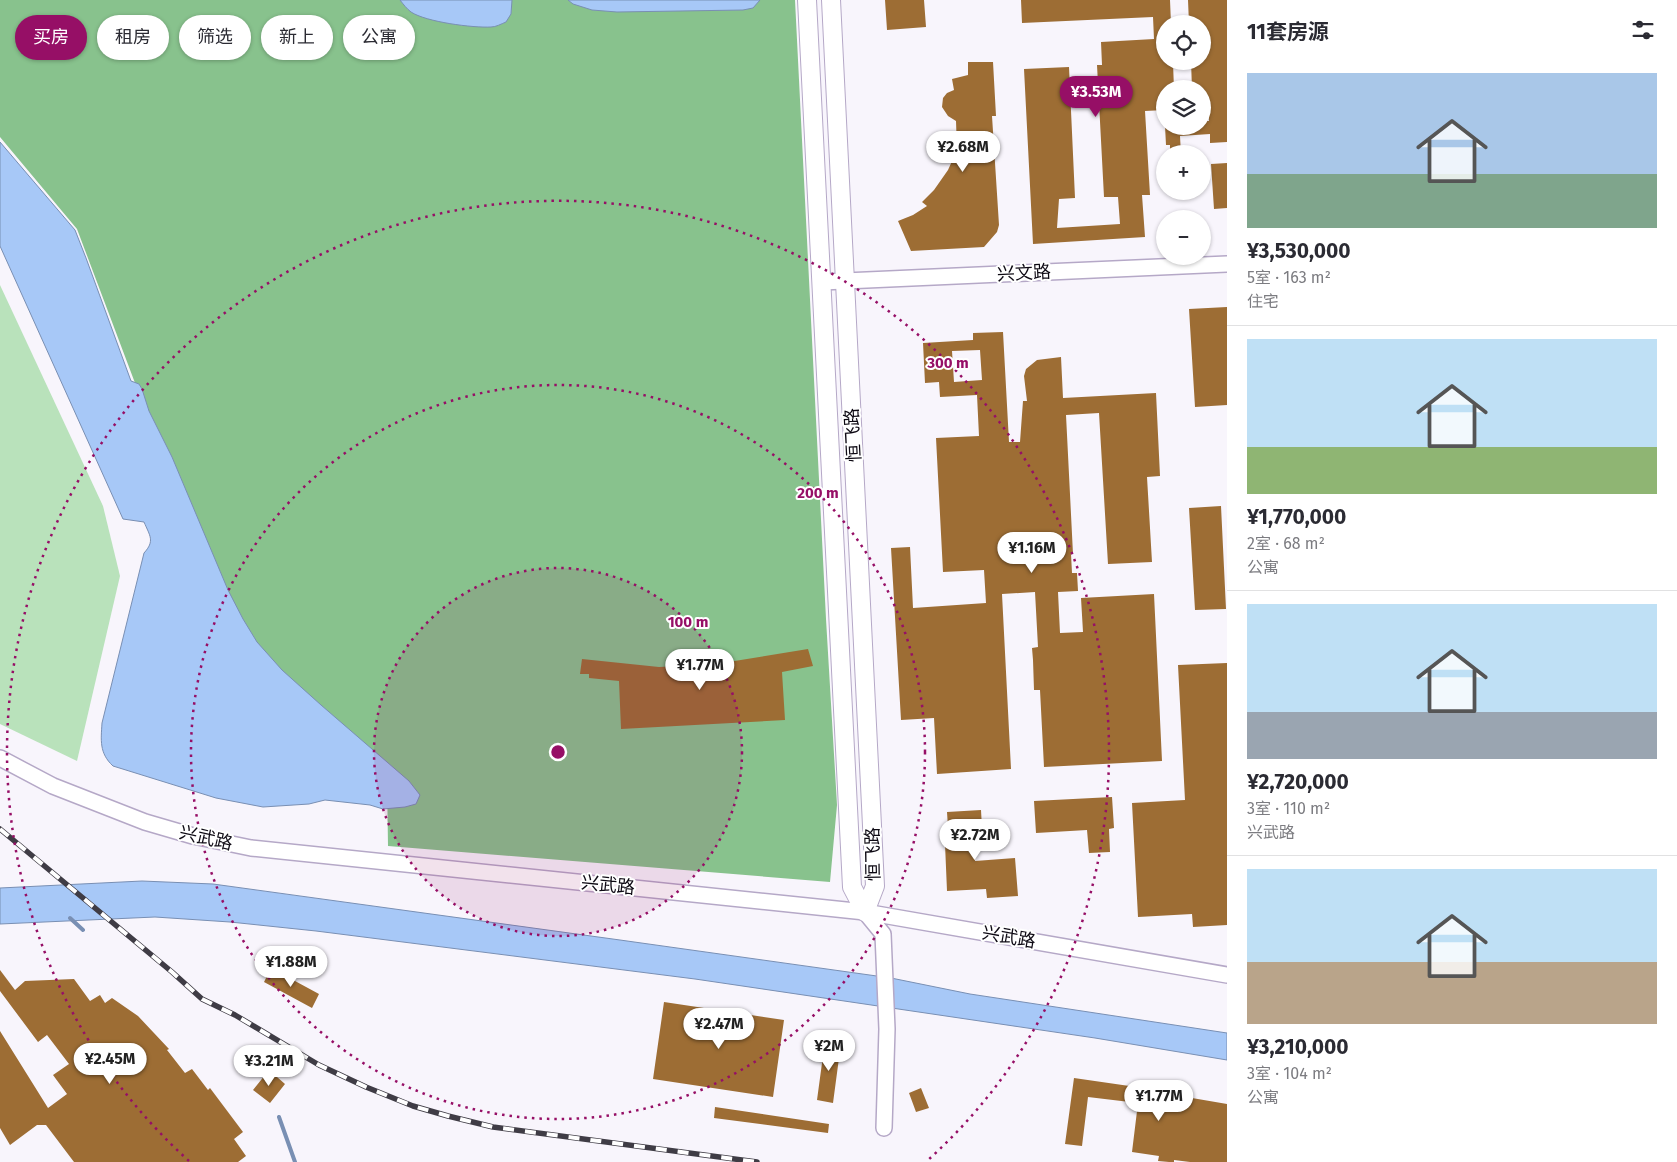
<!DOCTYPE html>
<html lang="zh">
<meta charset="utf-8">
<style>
body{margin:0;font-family:"Fira Sans","Noto Sans SC",sans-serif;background:#f2f2f3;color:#2b2b33;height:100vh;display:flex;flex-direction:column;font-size:19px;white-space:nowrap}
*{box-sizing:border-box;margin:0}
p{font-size:16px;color:#7c7c81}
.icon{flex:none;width:28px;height:28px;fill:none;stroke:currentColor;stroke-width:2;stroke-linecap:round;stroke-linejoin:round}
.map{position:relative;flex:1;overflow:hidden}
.sheet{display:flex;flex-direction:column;background:#fff;width:450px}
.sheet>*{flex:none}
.top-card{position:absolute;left:15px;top:15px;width:475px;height:45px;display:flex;gap:10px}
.fabs{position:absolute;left:1156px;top:15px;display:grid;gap:10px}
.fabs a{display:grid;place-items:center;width:55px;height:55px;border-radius:50%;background:#fff;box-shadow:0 1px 4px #0004;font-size:25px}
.price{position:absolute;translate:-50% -42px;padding:0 11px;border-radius:18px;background:#fff;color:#222;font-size:16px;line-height:32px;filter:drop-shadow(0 1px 2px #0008)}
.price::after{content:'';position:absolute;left:50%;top:30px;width:15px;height:11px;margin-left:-8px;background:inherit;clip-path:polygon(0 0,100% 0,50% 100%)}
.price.active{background:#960f66;color:#fff}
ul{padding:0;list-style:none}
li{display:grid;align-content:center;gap:10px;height:265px;padding:0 20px}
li+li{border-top:1px solid #e1e1e2}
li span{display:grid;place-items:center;height:155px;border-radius:0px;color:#555}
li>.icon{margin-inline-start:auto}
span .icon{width:90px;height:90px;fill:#fffc;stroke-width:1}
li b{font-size:21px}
h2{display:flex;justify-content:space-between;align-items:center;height:60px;padding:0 20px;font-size:21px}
.tag{padding:0 18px;border-radius:22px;background:#fff;box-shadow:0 1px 4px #0004;font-size:18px;line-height:45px}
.tag.active{background:#960f66;color:#fff}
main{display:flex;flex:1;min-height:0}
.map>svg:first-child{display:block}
.green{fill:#b9e2bb}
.forest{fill:#88c28d}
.water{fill:#a7c8f7;stroke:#798fb3}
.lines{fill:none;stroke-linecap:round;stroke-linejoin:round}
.stream{stroke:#798fb3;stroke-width:4}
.building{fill:#9d6d34;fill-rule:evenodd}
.tertiary-casing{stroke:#b5a8c7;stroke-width:18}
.secondary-casing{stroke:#b5a8c7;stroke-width:20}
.tertiary{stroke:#fff;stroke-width:15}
.secondary{stroke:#fff;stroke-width:18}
.rail-casing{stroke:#3f3c45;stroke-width:5.5}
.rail{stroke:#fff;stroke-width:4;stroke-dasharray:11;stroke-linecap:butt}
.ring{fill:none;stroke:#960f66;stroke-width:2.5;stroke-dasharray:2.5 5}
.labels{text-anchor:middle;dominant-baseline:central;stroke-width:4;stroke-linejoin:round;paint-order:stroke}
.street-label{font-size:18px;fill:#0d0913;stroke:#fff}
.centre{fill:#960f66;stroke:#fff;stroke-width:2.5}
.ring-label{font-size:15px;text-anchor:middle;font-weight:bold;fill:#960f66;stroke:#fff;stroke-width:4;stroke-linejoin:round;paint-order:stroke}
</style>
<main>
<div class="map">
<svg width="1227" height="1162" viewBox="0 0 1227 1162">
<rect width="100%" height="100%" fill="#f8f5fc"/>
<path class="green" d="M0,285L103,506L120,576L77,761L0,724Z"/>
<path class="forest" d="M0,0H795L826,619L837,805L830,882L388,846L387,780L279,688L213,590L77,229L0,137Z"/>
<path class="water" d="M400,0H512L511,14L506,22C501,24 496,27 491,27C473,28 426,22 411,12C407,9 403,4 400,0Z
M568,0H760L753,8L743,10L617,12L592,10L573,4Z
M0,142L75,230L86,258L131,381L139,384L142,389L149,411L172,457L228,590L243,619L257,642L282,670L321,705L409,781L420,795L416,804L405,807L383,809L370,805L325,800L309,804L263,807L216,798L113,766C99,753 101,740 102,723L144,553C155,541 150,536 144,522L123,519L0,246Z
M142,881L213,884L620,940L891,978L970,994L1227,1033V1060L1095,1038L695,979L316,931L230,922L155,917L0,924V888Z"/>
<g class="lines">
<path class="stream" d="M70,918L83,930
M279,1117L295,1162"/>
</g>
<path class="building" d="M885,0H924L926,27L887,30Z
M1021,0H1170L1171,24H1165V63H1173L1174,89H1165V110L1145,111L1150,195H1142L1145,237L1033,244L1024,69L1069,67L1075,198L1059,199L1057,228L1120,224L1118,197H1104L1097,65H1102L1101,42L1154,39L1153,17L1022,23Z
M1188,0H1227V142L1210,143V134L1180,136L1181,154H1170V145H1166L1165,126H1202V121H1209L1208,99H1202V89H1192L1191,61H1202V24H1189Z
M968,62H993L996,116H992L999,225L997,232L984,247L911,251L898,221L913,215L927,206L922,202L934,190L948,170L957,150L956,121L948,116L942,107L943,98L947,93L954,90L952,79L968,75Z
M1227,163V208L1214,209L1211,164Z
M1227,307V405L1195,407L1189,309Z
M1003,332L1009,442H1020L1023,401H1027L1024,376L1026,369L1037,360L1061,357L1063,398L1156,393L1160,476L1147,477L1152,562L1108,564L1099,413L1066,415L1073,554H1071L1072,573H1077L1078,591L1058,592L1060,633L1083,632L1081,598L1154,594L1162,761L1044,767L1040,690H1034L1033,660L1032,648L1038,647L1035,592L1002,594L1011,769L937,774L934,718L901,720L891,548L910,547L913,608L986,603L984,570L943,572L936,438L979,436L977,395L940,397L939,382L925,383L923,343L973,340V333ZM980,350L982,380L954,382L952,351Z
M1221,506L1226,609L1195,610L1189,508Z
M808,649L813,666L782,672L785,720L621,729L619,681L589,678V674H580L582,659L659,667L716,664Z
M1227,663V925L1193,927L1192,914L1138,917L1132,803L1185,800L1178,665Z
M1112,797L1114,828L1109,829L1110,852L1089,853L1087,830L1036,833L1034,801Z
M981,810L982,828L973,829L975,861L1015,858L1018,896L987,898L986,889L947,891L945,844L949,843L947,812Z
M271,968L319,994L312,1008L264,982Z
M0,970L15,990L25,981L74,979L90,1001L100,995L105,1003L112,998L138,1016L169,1049L167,1050L185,1073L192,1069L208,1090L210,1088L243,1132L234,1139L246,1156L238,1162H74L46,1125H37L10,1145L0,1128V1031L48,1108L67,1094L53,1075L69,1064L47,1035L38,1042L0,991Z
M664,1002L784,1020L773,1097L653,1079Z
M825,1041L841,1043L833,1103L817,1100Z
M269,1070L285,1084L270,1103L253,1090Z
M1074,1078L1157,1090V1092L1227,1104V1162H1190L1174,1160V1162H1169L1158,1161L1159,1156L1132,1152L1138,1103L1088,1097L1082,1146L1065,1144Z
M921,1088L929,1108L916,1112L909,1093Z
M715,1107L829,1124L828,1133L714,1118Z"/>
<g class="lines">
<g class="tertiary-casing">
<path id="tertiary" d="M822,282L1227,264
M0,758L53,786L145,822L193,836L251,848L865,912L1227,975
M865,912L883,934L887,1029L884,1128"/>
</g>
<g class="secondary-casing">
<path id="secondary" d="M807,0L852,887L865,912
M831,0L875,886L865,912"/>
</g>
<use href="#tertiary" class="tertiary"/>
<use href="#secondary" class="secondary"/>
<g class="rail-casing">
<path id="rail" d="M0,829L172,972L202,999L235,1015L319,1065L366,1087L413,1106L448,1116L493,1127L757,1162"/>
</g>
<use href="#rail" class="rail"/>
</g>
<circle cx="558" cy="752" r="184" fill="#960f66" fill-opacity=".12"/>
<g class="ring">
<circle cx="558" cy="752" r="184"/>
<circle cx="558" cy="752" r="367"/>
<path d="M189 1161A551 551 0 1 1 927 1161"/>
</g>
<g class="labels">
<g class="street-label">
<text transform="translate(1024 273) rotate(-3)">兴文路</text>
<text transform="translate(853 435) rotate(-93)">恒飞路</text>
<text transform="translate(206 838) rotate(13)">兴武路</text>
<text transform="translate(873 854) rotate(-91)">恒飞路</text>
<text transform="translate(608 885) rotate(6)">兴武路</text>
<text transform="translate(1009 937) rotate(10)">兴武路</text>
</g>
</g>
<circle cx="558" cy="752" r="8" class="centre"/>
<g class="ring-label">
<text x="948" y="368">300 m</text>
<text x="818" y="498">200 m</text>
<text x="688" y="627">100 m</text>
</g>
</svg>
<div class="fabs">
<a><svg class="icon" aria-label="locate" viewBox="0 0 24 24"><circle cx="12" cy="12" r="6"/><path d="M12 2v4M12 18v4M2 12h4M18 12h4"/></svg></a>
<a><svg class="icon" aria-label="layers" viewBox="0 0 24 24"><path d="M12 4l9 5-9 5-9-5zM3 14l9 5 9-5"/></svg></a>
<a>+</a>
<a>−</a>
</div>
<b class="price active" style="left:1096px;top:118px">¥3.53M</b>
<b class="price" style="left:963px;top:173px">¥2.68M</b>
<b class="price" style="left:1032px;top:574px">¥1.16M</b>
<b class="price" style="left:700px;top:691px">¥1.77M</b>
<b class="price" style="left:975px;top:861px">¥2.72M</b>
<b class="price" style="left:291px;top:988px">¥1.88M</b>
<b class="price" style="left:719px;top:1050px">¥2.47M</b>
<b class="price" style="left:829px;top:1072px">¥2M</b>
<b class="price" style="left:110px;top:1085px">¥2.45M</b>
<b class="price" style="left:269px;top:1087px">¥3.21M</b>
<b class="price" style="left:1159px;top:1122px">¥1.77M</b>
<div class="top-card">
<a class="tag active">买房</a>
<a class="tag">租房</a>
<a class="tag">筛选</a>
<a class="tag">新上</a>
<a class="tag">公寓</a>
</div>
</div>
<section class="sheet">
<h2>11套房源<svg class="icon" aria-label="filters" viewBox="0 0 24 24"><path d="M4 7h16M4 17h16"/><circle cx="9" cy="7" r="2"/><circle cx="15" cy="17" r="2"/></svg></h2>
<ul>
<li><span style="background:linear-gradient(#a9c7e8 65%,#7fa58c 0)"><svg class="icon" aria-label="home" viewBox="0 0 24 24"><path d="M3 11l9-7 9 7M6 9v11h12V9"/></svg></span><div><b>¥3,530,000</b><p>5室 · 163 m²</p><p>住宅</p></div></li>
<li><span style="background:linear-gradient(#bfe0f5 70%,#8fb573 0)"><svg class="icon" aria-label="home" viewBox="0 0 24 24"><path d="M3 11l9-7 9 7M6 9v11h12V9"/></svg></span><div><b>¥1,770,000</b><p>2室 · 68 m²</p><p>公寓</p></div></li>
<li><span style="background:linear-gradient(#bfe0f5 70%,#9aa5b1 0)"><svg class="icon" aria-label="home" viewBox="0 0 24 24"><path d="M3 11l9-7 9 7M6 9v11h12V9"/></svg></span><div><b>¥2,720,000</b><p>3室 · 110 m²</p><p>兴武路</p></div></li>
<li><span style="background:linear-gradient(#bfe0f5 60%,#b9a48a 0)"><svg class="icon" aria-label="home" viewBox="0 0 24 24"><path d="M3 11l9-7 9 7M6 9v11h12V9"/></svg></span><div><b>¥3,210,000</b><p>3室 · 104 m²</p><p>公寓</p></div></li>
</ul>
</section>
</main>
